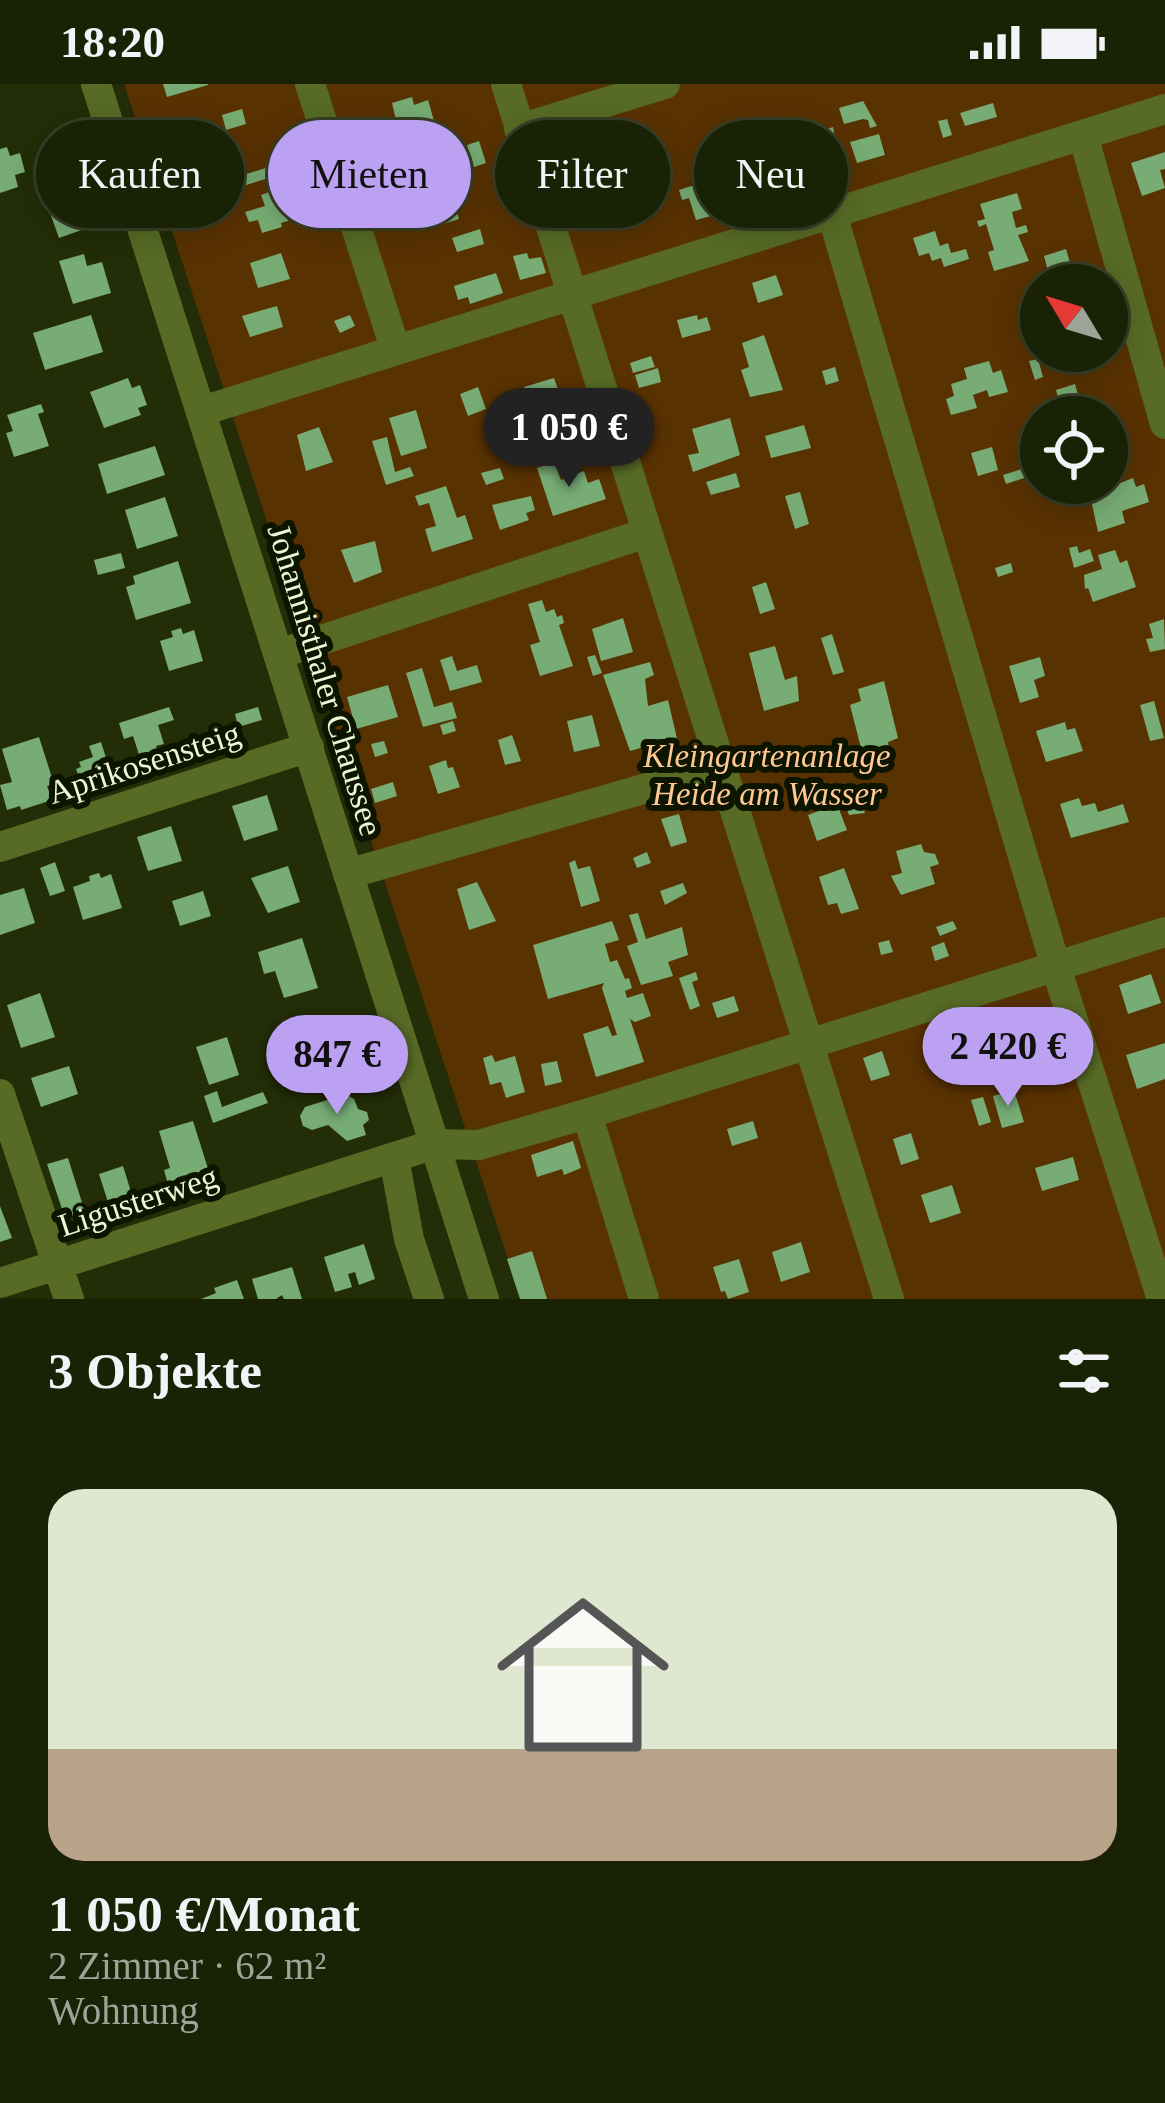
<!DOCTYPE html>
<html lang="de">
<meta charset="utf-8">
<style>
body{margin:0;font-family:Georgia,serif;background:#272f13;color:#f1f3f6;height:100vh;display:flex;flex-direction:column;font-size:45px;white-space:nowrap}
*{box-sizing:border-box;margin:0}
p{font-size:39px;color:#9fa49a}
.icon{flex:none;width:66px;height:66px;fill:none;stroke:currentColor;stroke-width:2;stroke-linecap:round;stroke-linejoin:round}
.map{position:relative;height:1215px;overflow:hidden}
.sheet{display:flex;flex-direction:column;background:#1a2205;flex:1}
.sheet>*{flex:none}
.banner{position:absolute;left:36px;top:36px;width:1095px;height:108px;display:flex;gap:24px}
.needle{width:78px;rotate:308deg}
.controls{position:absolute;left:1020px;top:180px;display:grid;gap:24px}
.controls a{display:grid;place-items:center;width:108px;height:108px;border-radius:50%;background:#1a2205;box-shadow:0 6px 30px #0003,0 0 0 3px #383f27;font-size:60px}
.price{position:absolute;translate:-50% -102px;padding:0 27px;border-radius:42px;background:#bca0f2;color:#111;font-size:39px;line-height:78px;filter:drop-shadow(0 3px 6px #0008)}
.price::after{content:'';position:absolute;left:50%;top:72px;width:36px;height:27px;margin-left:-18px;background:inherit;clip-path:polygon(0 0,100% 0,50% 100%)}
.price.on{background:#222;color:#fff}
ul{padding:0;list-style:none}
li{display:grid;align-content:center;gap:24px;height:636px;padding:0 48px}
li+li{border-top:3px solid #383f27}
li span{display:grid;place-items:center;height:372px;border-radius:36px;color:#555}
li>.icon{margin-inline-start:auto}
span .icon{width:216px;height:216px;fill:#fffc;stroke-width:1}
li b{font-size:51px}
h2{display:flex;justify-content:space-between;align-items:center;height:144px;padding:0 48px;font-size:51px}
.chip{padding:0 42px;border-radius:54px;background:#1a2205;box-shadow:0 6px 30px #0003,0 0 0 3px #383f27;font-size:42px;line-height:108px}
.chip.on{background:#bca0f2;color:#111}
.status{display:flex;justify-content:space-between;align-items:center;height:84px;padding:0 60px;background:#1a2205;direction:ltr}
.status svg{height:33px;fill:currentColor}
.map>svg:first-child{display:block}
.green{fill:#593202;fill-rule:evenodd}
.building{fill:#77ac74}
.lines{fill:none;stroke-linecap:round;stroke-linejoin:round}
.minor{stroke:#576b25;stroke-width:30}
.labels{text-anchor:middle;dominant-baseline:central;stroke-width:12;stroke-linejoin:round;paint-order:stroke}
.street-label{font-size:33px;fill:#ebf8d4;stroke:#0d1400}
.park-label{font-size:33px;font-style:italic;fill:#fec794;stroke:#0d1400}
</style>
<div class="status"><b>18:20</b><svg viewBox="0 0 49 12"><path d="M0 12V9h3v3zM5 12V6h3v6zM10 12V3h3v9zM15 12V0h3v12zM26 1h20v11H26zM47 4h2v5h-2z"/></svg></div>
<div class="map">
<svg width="1165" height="1215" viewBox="0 0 1165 1215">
<rect width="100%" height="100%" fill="#232d07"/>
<path class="green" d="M124,0H1165V1215H521ZM1041,201H1107V267H1041ZM1041,333H1107V399H1041Z"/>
<path class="building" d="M163,0H208V1L167,13Z
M412,13L414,21L428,16L434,37L399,49L392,19Z
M863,17L877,42L870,44L868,36L863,35L844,40L839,24Z
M993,19L997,33L965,42L960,29Z
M242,25L246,40L226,46L222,31Z
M947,35L952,51L943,54L938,37Z
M204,43L208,56L187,63L182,49Z
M833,43L835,54L826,57L830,73L825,74L818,48Z
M879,50L885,71L857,79L850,58Z
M599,51L606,74L595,77L588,55Z
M811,53L817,77L785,87L780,72L795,67L793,59Z
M479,57L486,79L474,83L467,61Z
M7,63L10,72L20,69L25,88L15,91L18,103L0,109V65Z
M1165,68V85L1160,86L1165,104L1142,112L1131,79Z
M217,69L226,98L185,112L175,83Z
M669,72L673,87L647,95L642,81Z
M272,82L275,92L243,102L240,92Z
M616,89L623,110L615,113L608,92Z
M701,99L711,132L696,136L689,114L682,116L679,106Z
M76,104L90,143L59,154L45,115Z
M450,104L459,135L437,142L428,110Z
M272,107L278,126L284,125L288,137L281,139L282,143L262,149L258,136L249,138L245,128L265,122L261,111Z
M1017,109L1022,125L1012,128L1016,144L1026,141L1028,148L1018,151L1029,177L994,187L988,168L994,166L986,140L979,143L977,137L985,135L980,120Z
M626,121L629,132L623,134L625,140L614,144L607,127Z
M480,145L484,160L457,168L452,154Z
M935,147L940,162L948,159L951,169L966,165L969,175L944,183L941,174L932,177L929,169L919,172L913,154Z
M1066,165L1073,189L1050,195L1044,172Z
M281,169L290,195L258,204L250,179Z
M527,169L529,175L541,173L546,189L520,196L513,172Z
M84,170L87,182L102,178L111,209L73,220L59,177Z
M496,189L503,209L470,220L468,213L458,216L454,202Z
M776,191L783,211L758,219L752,199Z
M277,222L283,243L250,253L242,232Z
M91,231L103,268L45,286L33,249Z
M350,231L355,242L340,249L334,237Z
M697,231L698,236L707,233L711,246L682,254L677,236Z
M764,251L783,306L750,313L741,286L749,283L742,259Z
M1045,267H1065L1068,279L1050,284Z
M651,272L655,283L633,289L630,279Z
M1038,275L1043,293L1035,296L1029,277Z
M989,277L993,289L1001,286L1008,308L989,313L987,306L973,311L977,324L951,331L946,315L954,312L951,300L967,295L964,284Z
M835,283L839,297L826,301L822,287Z
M658,284L661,298L639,304L635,291Z
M128,294L132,304L140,301L147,321L138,324L141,331L104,344L90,308Z
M554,294L563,320L515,336L509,316L526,310L524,303Z
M1075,300L1080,319L1061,325L1056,306Z
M478,303L486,325L468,332L460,310Z
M41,320L44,328L38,330L49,362L14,373L6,349L13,347L7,331Z
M583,322L587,334L567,340L563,327Z
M416,326L427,364L401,372L389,334Z
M730,334L740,371L693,388L688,371L699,369L692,345Z
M804,341L811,364L771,374L765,352Z
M319,343L333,378L306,387L297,351Z
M387,353L395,388L410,383L414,392L386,401L372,357Z
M155,362L165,391L107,410L98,380Z
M992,363L998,386L978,392L971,369Z
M554,378L561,396L584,387L588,399L599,395L606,415L553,432L537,384Z
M1028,383L1030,392L1006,400L1003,391Z
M500,384L504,395L486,401L481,389Z
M736,389L740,403L711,411L706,398Z
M1133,394L1136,403L1144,400L1149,418L1122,427L1125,439L1098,448L1090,411Z
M446,402L457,434L465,431L473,455L432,468L425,445L436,442L429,419L419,422L415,412Z
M800,408L809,440L795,445L785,412Z
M531,412L535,426L526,429L529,436L500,446L492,421Z
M165,413L178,452L137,465L125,426Z
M375,457L382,488L354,499L341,466Z
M1077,462L1079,469L1090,465L1094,477L1074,484L1069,464Z
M1115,466L1120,479L1127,476L1136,503L1093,518L1088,504L1085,505L1084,491L1102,485L1098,471Z
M121,469L125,484L98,491L94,476Z
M178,477L191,519L136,536L126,503L135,500L133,492Z
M1011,479L1013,488L998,493L995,484Z
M766,498L775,525L760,530L752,503Z
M542,516L546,528L554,525L557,533L562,531L564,539L559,541L573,582L540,592L530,561L540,558L528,520Z
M623,534L633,568L601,577L592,545Z
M1164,535L1165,565L1150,568L1146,555L1153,554L1149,540Z
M181,544L183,550L194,546L203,577L169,587L160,557L173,553L171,547Z
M832,550L844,588L833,591L821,554Z
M775,562L785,596L797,592L799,617L764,627L749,569Z
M595,571L602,589L593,592L587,573Z
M452,572L457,587L477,581L482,598L450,607L440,576Z
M1040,573L1045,592L1034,596L1039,613L1020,619L1009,582Z
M650,578L654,591L645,595L648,622L668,616L678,659L671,660L669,656L630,667L603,591Z
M422,584L434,623L452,618L457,634L423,643L406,589Z
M884,597L898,654L888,658L889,665L863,672L850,621L861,617L858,605Z
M388,601L398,633L356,645L347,613Z
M1154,617L1164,654L1150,657L1140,621Z
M169,623L174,636L158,641L164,660L156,662L160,674L142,680L133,652L124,655L119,639Z
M258,623L262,636L238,643L235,630Z
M592,631L600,662L574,668L567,637Z
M453,637L456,647L443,651L440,641Z
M1065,638L1067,646L1075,644L1083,667L1046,678L1036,647Z
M512,651L521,677L505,681L498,656Z
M39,653L54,700L47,702L52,716L21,726L20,722L7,726L0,701L12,698L2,665Z
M384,657L388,669L375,673L371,660Z
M101,658L113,696L88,704L84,691L79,693L76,685L81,683L79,678L93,673L89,662Z
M446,676L448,684L453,683L460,703L438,710L429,682Z
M393,698L397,712L375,719L371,705Z
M865,710L867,717L862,720L865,729L849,731L844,718Z
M267,711L278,746L244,757L232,722Z
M1079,714L1082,722L1095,719L1098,728L1123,720L1129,738L1071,754L1060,720Z
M837,720L847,746L817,757L808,731Z
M679,730L687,758L671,763L661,735Z
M171,742L182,777L148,787L137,753Z
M921,760L924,768L935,770L939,780L930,783L935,800L901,811L891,792L902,789L896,767Z
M647,768L651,779L637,784L633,774Z
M575,776L578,785L590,782L600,817L581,823L569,779Z
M55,778L65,807L50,812L40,784Z
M288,782L300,818L268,829L251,794Z
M844,784L859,825L841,830L837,819L828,821L819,793Z
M99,789L101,794L111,790L122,824L83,836L73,803L90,797L89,792Z
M477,798L496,837L469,846L457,805Z
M683,799L687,809L665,821L660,807Z
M24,804L35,839L0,851V811Z
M203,807L211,832L180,842L172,817Z
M638,829L646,855L682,843L688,871L668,878L673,892L641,901L627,862L638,858L629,831Z
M612,837L619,856L605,860L610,878L617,876L625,895L629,894L632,904L625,907L627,914L643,909L651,932L635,938L630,935L644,978L596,993L583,950L608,942L612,952L617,951L602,904L604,899L548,915L533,861Z
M953,837L957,845L940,852L936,843Z
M302,854L318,904L284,914L275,887L264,890L258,868Z
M889,856L893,868L881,871L878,859Z
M944,858L949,872L935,877L931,863Z
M696,888L698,896L692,898L700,922L690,926L679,894Z
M1151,890L1161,919L1128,930L1119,901Z
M40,909L55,953L21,964L7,921Z
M734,912L739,927L717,934L712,919Z
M1002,927L1015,962L969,978L959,949L971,945L969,939Z
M227,953L239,991L209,1001L196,963Z
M1165,959V995L1137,1005L1126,971Z
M882,967L890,991L871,997L863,974Z
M492,971L495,978L515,972L525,1008L506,1014L501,998L490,1001L483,974Z
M557,977L562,998L545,1002L541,980Z
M69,982L78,1010L41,1023L31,994Z
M1014,1006L1024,1038L1002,1044L993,1012Z
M217,1007L222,1023L263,1008L268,1019L213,1039L204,1012Z
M346,1010L354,1015L358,1025L367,1028L369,1036L363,1041L366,1051L347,1057L328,1041L312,1046L303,1042L300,1032L305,1023Z
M983,1013L991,1038L979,1042L971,1016Z
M193,1037L210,1091L203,1093L205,1099L194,1103L192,1097L169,1104L164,1086L170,1084L159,1047Z
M753,1037L758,1054L732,1062L727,1045Z
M911,1049L919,1075L901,1081L893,1055Z
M573,1057L581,1084L564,1091L562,1085L537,1093L531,1071Z
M1073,1073L1079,1096L1042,1107L1035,1084Z
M68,1074L85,1128L65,1134L47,1080Z
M123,1082L132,1111L108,1118L99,1090Z
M952,1101L961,1129L930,1139L921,1111Z
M0,1122L12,1154L0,1158Z
M801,1158L810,1188L781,1198L772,1168Z
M364,1160L375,1195L359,1201L355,1188L348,1190L352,1203L335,1208L324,1173Z
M532,1167L547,1215H520L507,1175Z
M739,1175L749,1208L728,1215L725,1207L721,1208L713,1183Z
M292,1183L302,1215H284L282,1211L276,1215H258L252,1195Z
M237,1196L244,1215H201L216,1209L214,1204Z"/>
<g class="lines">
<path class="minor" d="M96,0L484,1215
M310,0L395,264
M506,0L889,1215
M519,45L665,0
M1083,51L1165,340
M832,130L1055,880L1162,1215
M202,327L1165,25
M279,570L646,449
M0,763L309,663
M348,790L720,683
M0,1010L69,1215
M587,1030L644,1215
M394,1074L409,1155L429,1215
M0,1199L435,1060L479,1061L596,1027L1165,848"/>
</g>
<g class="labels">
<g class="street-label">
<text transform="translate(325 596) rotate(73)">Johannisthaler Chaussee</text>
<text transform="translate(144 679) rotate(-18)">Aprikosensteig</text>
<text transform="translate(138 1117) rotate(-18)">Ligusterweg</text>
</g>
<g class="park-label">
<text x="767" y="672">Kleingartenanlage<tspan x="767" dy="38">Heide am Wasser</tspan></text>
</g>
</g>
</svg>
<div class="controls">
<a><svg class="needle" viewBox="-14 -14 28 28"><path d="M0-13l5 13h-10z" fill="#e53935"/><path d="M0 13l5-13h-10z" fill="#9fa49a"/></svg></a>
<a><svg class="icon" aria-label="locate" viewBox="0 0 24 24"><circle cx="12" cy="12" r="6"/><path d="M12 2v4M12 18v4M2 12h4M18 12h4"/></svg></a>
</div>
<b class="price on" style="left:569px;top:406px">1 050 €</b>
<b class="price" style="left:1008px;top:1025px">2 420 €</b>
<b class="price" style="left:337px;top:1033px">847 €</b>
<div class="banner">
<a class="chip">Kaufen</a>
<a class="chip on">Mieten</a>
<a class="chip">Filter</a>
<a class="chip">Neu</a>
</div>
</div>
<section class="sheet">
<h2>3 Objekte<svg class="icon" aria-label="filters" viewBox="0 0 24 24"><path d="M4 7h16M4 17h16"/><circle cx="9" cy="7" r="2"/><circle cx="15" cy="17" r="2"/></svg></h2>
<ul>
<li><span style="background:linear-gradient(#dfe7d0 70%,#b9a48a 0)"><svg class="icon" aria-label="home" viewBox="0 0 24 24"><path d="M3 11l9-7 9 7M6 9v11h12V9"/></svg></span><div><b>1 050 €/Monat</b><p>2 Zimmer · 62 m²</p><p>Wohnung</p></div></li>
</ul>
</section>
